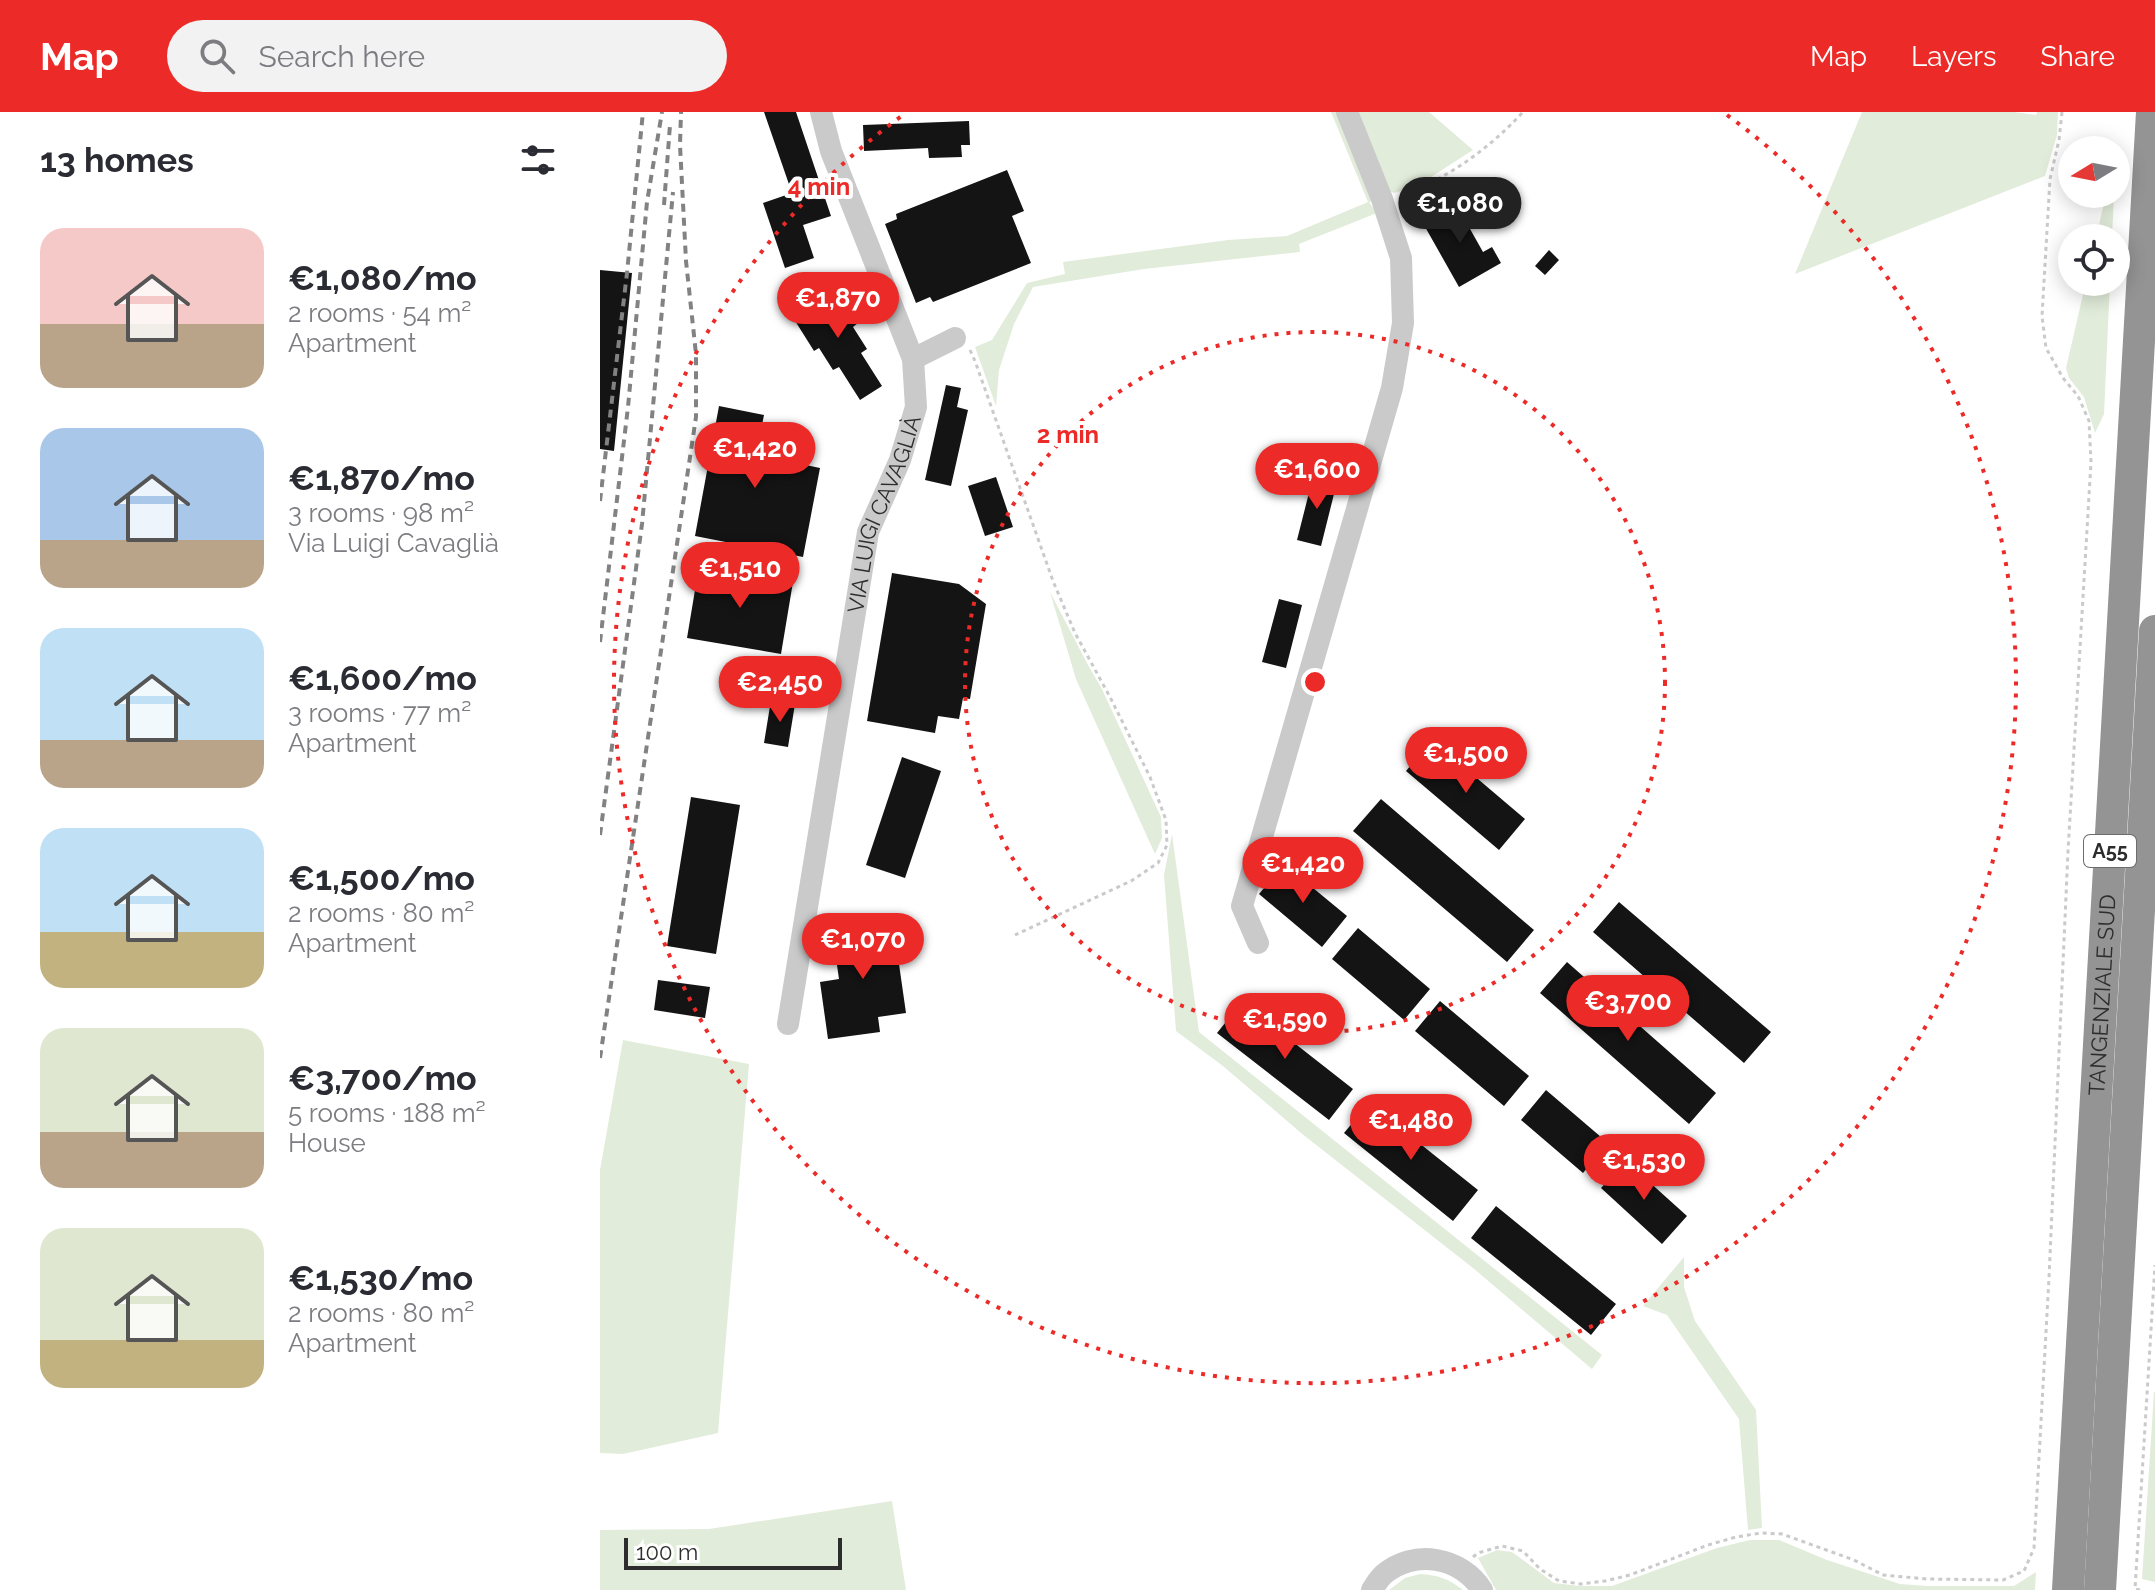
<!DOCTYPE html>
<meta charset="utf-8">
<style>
body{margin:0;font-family:Raleway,sans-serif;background:#f2f2f3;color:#2b2b33;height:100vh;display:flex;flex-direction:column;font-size:30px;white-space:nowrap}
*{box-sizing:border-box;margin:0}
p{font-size:26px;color:#7c7c81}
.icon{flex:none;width:44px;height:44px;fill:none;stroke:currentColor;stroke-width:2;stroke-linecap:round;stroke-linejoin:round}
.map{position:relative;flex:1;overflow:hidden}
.details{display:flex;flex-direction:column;background:#fff;width:600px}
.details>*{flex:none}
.needle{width:52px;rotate:260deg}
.tools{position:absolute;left:1458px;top:24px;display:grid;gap:16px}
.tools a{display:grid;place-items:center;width:72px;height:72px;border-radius:50%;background:#fff;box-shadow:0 4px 20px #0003;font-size:40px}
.scale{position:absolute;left:24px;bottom:20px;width:218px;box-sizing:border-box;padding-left:8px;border:4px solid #2d2d2d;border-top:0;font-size:22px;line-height:28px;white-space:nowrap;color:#2d2d2d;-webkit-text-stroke:6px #fff;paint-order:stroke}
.price{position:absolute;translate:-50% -68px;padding:0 18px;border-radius:28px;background:#ec2b28;color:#fff;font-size:26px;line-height:52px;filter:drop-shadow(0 2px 4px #0008)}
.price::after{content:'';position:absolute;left:50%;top:48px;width:24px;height:18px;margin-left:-12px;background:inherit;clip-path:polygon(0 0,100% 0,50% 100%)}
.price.on{background:#222;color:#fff}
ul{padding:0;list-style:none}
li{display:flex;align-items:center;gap:24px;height:200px;padding:0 40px}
li span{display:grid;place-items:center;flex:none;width:224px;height:160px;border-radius:24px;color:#555}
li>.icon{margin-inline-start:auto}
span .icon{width:96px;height:96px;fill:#fffc;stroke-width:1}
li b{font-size:34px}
h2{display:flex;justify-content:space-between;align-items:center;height:96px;padding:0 40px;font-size:34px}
header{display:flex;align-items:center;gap:48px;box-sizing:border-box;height:112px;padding:0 40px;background:#ec2b28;color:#fff}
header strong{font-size:38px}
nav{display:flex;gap:44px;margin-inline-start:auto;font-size:28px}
.search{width:560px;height:72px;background:#f2f2f3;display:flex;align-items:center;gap:20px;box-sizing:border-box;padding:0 28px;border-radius:44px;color:#7c7c81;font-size:30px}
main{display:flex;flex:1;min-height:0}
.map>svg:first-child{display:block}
.green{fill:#e2ecda}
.building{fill:#141414}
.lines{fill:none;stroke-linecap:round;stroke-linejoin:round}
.path{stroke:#cacaca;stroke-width:3;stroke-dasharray:4 4;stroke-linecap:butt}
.minor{stroke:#cacaca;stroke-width:22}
.highway{stroke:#949494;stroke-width:32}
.rail{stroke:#828282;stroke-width:4;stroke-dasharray:8 6;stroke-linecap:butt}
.ring{fill:none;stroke:#ec2b28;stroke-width:4;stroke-dasharray:4 8}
.labels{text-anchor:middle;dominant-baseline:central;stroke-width:8;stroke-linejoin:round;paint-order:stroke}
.shield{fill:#fff;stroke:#6c6c6c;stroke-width:2}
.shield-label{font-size:20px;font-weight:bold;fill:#2d2d2d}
.street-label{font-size:22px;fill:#2d2d2d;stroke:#fff}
.centre{fill:#ec2b28;stroke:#fff;stroke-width:4}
.ring-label{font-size:24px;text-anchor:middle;font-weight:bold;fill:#ec2b28;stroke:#fff;stroke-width:8;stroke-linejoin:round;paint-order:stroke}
</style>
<header>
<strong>Map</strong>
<div class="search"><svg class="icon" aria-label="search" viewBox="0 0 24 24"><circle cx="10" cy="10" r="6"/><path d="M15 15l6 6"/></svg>Search here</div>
<nav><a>Map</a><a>Layers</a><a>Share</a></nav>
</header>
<main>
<section class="details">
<h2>13 homes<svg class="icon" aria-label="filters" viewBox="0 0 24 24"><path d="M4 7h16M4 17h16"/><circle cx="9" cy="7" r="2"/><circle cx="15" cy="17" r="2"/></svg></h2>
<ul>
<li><span style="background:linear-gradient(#f6c9c9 60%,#b9a48a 0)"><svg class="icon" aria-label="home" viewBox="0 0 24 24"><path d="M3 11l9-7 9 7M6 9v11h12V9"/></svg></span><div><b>€1,080/mo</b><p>2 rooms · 54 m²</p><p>Apartment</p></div></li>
<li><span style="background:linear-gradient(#a9c7e8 70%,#b9a48a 0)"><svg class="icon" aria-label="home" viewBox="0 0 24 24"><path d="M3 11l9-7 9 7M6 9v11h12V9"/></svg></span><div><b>€1,870/mo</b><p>3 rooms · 98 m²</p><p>Via Luigi Cavaglià</p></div></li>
<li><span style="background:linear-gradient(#bfe0f5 70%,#b9a48a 0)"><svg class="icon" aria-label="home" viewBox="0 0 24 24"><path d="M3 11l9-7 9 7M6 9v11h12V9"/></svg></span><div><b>€1,600/mo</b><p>3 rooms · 77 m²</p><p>Apartment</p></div></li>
<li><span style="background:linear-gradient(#bfe0f5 65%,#c2b280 0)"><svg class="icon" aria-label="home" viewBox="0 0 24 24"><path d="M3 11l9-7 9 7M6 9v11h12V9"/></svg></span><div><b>€1,500/mo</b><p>2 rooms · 80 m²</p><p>Apartment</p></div></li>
<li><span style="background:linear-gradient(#dfe7d0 65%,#b9a48a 0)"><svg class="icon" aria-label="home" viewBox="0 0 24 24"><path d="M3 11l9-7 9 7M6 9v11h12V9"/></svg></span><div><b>€3,700/mo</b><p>5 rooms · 188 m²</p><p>House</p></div></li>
<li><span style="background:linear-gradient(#dfe7d0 70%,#c2b280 0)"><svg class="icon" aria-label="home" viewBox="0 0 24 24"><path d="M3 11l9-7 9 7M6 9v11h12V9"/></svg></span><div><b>€1,530/mo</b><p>2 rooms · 80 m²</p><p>Apartment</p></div></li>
</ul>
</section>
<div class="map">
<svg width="1555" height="1478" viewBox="0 0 1555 1478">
<rect width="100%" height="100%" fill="#fff"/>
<path class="green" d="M731,0H741L776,89L769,90L777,101L699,132L700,140L544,157L433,175L414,212L399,258L396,294L375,235L392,228L427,171L465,162L463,150L628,128L687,124L768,90Z
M752,0H829L873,38L817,74L794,81L789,79Z
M1262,0H1414L1436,3L1437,0H1458L1457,23L1445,64L1195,162Z
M1506,82H1514L1512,126H1496Z
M1486,170H1510L1504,302L1495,321L1484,285L1469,266L1466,256Z
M450,480L488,553L502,577L561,705L562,726L555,742L476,567Z
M572,722L599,920L1002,1243L992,1257L873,1156L701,1021L623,954L576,919L564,763Z
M23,928L149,952L118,1321L23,1342L0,1341V1058Z
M1084,1145V1175L1095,1209L1156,1298L1162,1416L1148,1418L1139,1307L1067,1203L1043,1194Z
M1554,1280H1555V1470L1542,1467Z
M292,1389L306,1478H0V1418L109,1417Z
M1150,1428H1179L1227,1448L1300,1472L1327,1474H1414L1436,1460L1435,1478H896L878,1446L897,1438L912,1440L954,1471L980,1474H1012L1117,1436Z
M820,1462C838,1463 849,1467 863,1478H789L805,1466Z"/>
<path class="building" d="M164,0H196L231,104L203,113L214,146L185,156L163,91L192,81Z
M369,9L370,33H361L362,45L329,46L328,36L264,39L263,13Z
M407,58L424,99L412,104L431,151L333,190L330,185L316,191L285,112L297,107L296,102Z
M865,89L873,104L865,108L883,140L892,135L901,151L859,175L824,113Z
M949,138L959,148L945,163L935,154Z
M0,158L32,161L14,339L0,337Z
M236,176L258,211L253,215L267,237L261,241L282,274L260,288L239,255L233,258L219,236L214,239L192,204Z
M346,273L361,276L357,295L368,298L351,374L325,368Z
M119,294L164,303L158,333L184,338L182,348L220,356L203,445L95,424Z
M396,365L413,415L385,424L368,374Z
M713,365L737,370L721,434L697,428Z
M99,454L193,470L181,542L87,526Z
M292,461L359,472L386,492L370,587L363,586L359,607L338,604L335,621L267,609Z
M679,487L702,493L686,556L662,550Z
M171,588L195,592L188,635L164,631Z
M832,628L925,707L899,738L806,659Z
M302,645L341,659L305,766L266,753Z
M91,685L140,693L116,842L67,834Z
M781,687L934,818L907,850L753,719Z
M684,752L747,804L722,835L659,782Z
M1019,790L1171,920L1144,951L993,820Z
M293,810L306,901L278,905L280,920L228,927L220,870L239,867L232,819Z
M758,816L830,877L804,908L732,847Z
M967,850L1116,981L1089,1012L940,881Z
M58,868L110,875L105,906L54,898Z
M840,889L929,964L904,994L815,919Z
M642,890L753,977L729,1008L617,921Z
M946,978L1008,1031L983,1061L921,1008Z
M769,991L878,1078L853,1109L744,1021Z
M1026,1049L1087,1104L1062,1132L1001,1076Z
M896,1094L1016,1192L991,1223L871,1126Z"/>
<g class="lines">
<path class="path" d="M801,84C848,66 889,37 923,0
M370,238L375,249L453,469L475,521L510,585L550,665L566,708L567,733L558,751L531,769L415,823
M873,1445L878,1441L902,1434L923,1439L940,1457L959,1469L981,1472L1005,1469L1030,1463L1108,1433L1136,1425L1161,1421L1182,1422L1254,1448L1283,1463L1327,1467L1403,1468L1424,1459L1434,1436L1449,1166L1468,739L1491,350L1489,309L1478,284L1463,266L1446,236L1442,204L1450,67L1459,28L1462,0
M1540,1478L1535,1477L1555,1153"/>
<g class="minor">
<path d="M313,247L355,226"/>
<path d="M658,831L642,794L792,276L803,211L801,146L782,87L747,0"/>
<path id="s1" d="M188,912L268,420L300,348L316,295L313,247L231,39L221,0"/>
<path d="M772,1478C775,1473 779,1467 783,1463C813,1436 862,1445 882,1478"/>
</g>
<g class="highway">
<path id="s2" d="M1468,1478L1552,0"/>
<path d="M1500,1478L1555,519"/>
</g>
<path class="rail" d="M64,93L70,13
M0,389L27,161L43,0
M0,530L28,295L47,90L62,0
M0,723L42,412L73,80
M0,946L96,305V242L86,149L80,33L81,0"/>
</g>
<g class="ring">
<circle cx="715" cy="570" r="350"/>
<path d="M1127 3A701 701 0 1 1 303 3"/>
</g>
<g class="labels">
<rect class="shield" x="1484" y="723" width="52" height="32" rx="6"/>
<g class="shield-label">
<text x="1510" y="739">A55</text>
</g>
<g class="street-label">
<text stroke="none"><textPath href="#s1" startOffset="520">VIA LUIGI CAVAGLIÀ</textPath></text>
<text stroke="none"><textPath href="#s2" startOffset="596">TANGENZIALE SUD</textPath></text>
</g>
</g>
<circle cx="715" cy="570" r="12" class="centre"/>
<g class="ring-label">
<text x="219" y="83">4 min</text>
<text x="468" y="331">2 min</text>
</g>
</svg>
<div class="tools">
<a><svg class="needle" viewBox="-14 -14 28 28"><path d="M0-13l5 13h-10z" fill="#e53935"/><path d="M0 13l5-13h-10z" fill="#7c7c81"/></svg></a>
<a><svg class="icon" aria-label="locate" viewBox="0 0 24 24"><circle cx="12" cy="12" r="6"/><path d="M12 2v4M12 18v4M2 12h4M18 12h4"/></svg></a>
</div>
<div class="scale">100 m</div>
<b class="price on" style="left:860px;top:133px">€1,080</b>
<b class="price" style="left:238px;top:228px">€1,870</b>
<b class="price" style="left:155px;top:378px">€1,420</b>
<b class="price" style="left:717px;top:399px">€1,600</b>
<b class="price" style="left:140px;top:498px">€1,510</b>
<b class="price" style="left:180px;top:612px">€2,450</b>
<b class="price" style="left:866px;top:683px">€1,500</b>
<b class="price" style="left:703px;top:793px">€1,420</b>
<b class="price" style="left:263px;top:869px">€1,070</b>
<b class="price" style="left:1028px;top:931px">€3,700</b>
<b class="price" style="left:685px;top:949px">€1,590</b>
<b class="price" style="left:811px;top:1050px">€1,480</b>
<b class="price" style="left:1044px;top:1090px">€1,530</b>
</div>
</main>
